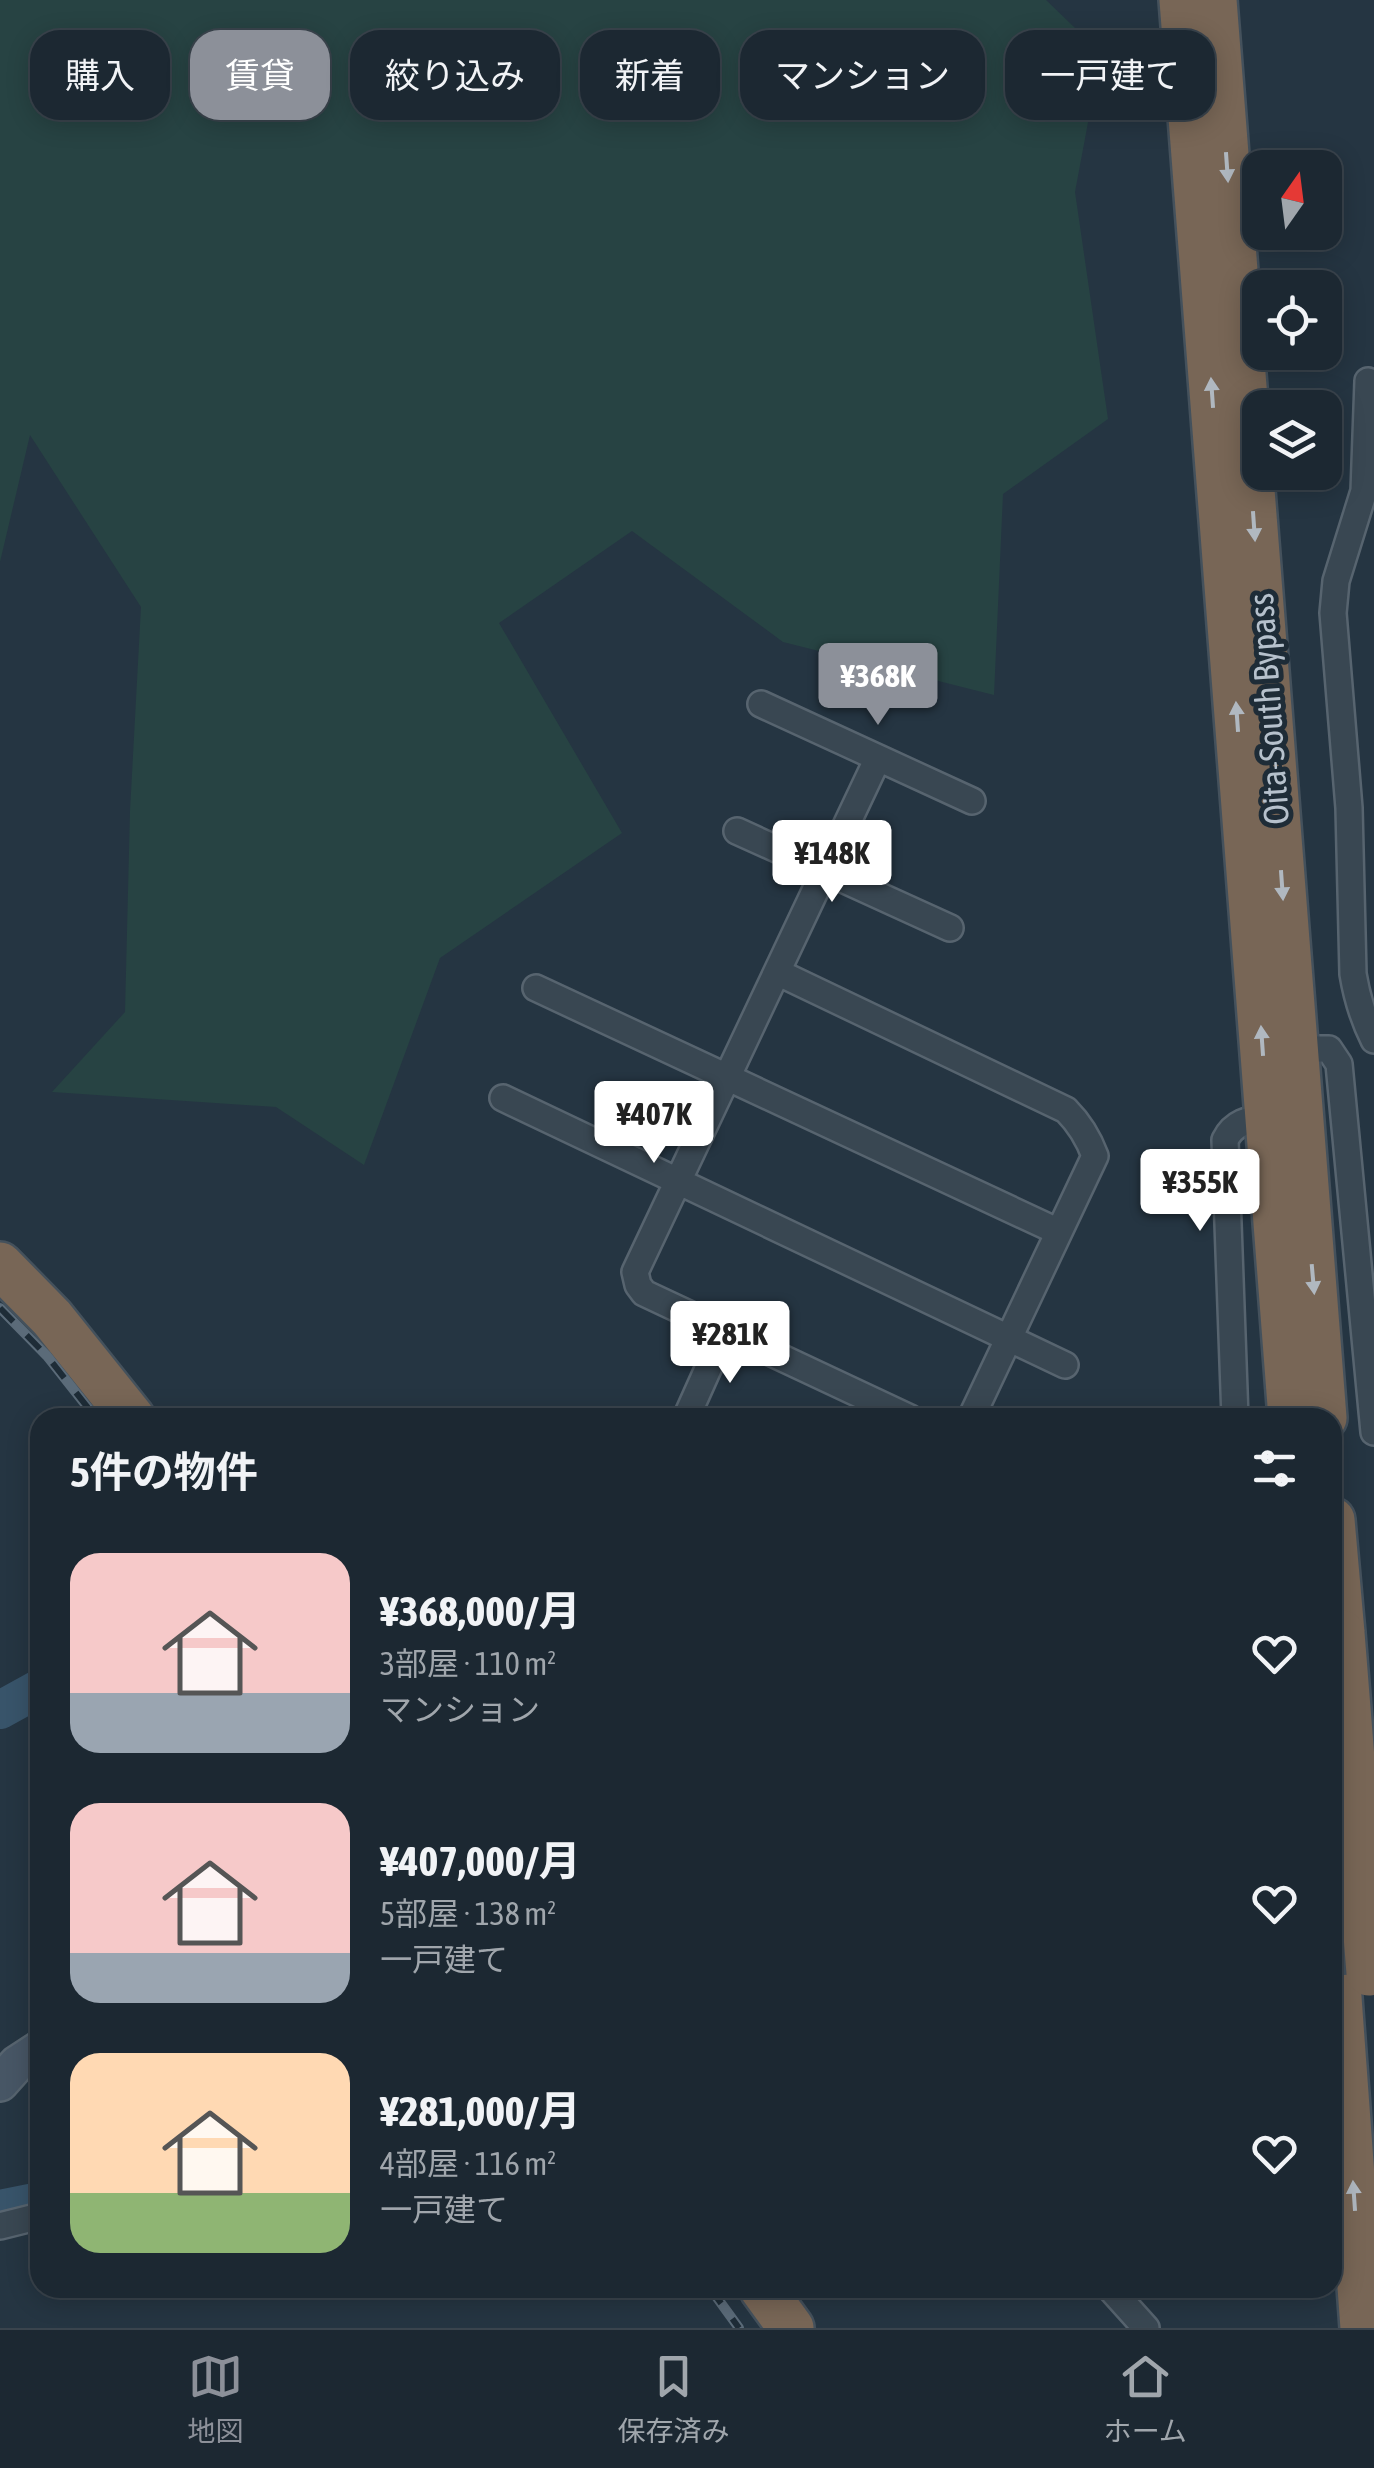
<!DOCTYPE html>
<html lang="ja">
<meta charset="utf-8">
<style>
body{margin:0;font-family:"Asap Condensed","Noto Sans JP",sans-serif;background:#25303a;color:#f1f3f6;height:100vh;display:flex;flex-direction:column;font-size:38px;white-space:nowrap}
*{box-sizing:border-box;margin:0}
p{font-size:32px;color:#a0a6ac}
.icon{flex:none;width:55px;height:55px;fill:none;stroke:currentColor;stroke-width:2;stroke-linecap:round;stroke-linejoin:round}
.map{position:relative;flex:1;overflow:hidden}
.details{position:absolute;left:30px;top:1408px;width:1312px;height:890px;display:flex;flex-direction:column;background:#1c2832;border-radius:30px;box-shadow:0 5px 25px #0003,0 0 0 2px #3a444d}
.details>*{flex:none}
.banner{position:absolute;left:30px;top:30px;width:1315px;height:90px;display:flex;gap:20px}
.needle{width:65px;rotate:14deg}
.controls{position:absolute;left:1242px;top:150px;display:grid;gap:20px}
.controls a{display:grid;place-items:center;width:100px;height:100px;border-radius:20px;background:#1c2832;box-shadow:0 5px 25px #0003,0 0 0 2px #3a444d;font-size:50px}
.price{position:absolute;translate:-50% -85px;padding:0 22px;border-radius:10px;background:#fff;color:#222;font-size:32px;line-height:65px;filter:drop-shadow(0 2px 5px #0008)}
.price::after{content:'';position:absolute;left:50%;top:60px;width:30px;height:22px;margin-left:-15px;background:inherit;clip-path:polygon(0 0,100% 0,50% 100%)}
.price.on{background:#8c9099;color:#fff}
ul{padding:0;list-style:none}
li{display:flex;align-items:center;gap:30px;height:250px;padding:0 40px}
li span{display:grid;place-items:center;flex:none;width:280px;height:200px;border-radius:30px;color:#555}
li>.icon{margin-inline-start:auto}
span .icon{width:120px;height:120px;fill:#fffc;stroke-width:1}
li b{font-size:42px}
h2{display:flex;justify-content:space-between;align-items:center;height:120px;padding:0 40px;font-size:42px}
.pill{padding:0 35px;border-radius:30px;background:#1c2832;box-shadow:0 5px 25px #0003,0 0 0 2px #3a444d;font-size:35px;line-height:90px}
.pill.on{background:#8c9099;color:#fff}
.menu{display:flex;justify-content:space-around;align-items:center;height:140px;border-top:2px solid #3a444d;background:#1c2832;font-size:28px;color:#a0a6ac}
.menu a{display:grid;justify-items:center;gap:5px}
.menu .on{color:#8c9099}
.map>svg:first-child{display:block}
.green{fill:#274343}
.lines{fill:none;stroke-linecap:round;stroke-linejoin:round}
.river{stroke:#38546a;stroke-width:38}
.street-casing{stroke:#57646f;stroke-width:30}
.secondary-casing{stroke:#57646f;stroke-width:40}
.highway-casing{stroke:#44515c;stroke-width:50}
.street{stroke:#394752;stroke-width:25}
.secondary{stroke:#475665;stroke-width:35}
.highway{stroke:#786656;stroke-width:45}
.rail-casing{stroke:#5b6b79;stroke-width:10}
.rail{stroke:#1e2c37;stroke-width:6;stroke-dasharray:19;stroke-linecap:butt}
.highway-bridge-casing{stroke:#44515c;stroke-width:50;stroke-linecap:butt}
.highway-bridge{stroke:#786656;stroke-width:45}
.oneway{fill:#b0b8c0}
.labels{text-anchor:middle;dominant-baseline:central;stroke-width:10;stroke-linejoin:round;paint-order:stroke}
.street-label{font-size:35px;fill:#b6c1cc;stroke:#1e2c37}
</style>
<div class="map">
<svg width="1374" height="2328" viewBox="0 0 1374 2328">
<rect width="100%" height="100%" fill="#253542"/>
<path class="green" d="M0,0H1046L1101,53L1075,192L1108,419L1003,494L994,695L783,642L632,531L499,623L622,833L440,958L364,1165L276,1107L52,1092L125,1012L130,811L141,607L30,435L0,562Z"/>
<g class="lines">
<path class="river" d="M0,1710L40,1688
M0,2209L40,2201"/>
<g class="street-casing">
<path id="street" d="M1368,381L1364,491L1336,581L1333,613L1349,808L1353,974C1357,998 1363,1018 1374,1040
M761,704L972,801
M878,758L635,1272L638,1285L644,1293L910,1418
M737,831L950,928
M777,972L1066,1110C1080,1124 1088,1137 1095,1156L971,1418
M536,988L1059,1232
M1295,1049H1329L1339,1064L1374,1432
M503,1098L1065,1365
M686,1418L725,1331
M1235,1418L1225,1140C1234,1122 1248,1120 1267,1117
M0,2226L40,2216
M1110,2288L1146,2328"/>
</g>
<g class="secondary-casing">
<path id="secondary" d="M0,2083L17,2064L40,2049"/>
</g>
<g class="highway-casing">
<path id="highway" d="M1182,0L1291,1418
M1214,0L1324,1418
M0,1265L52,1318L132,1418
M1332,1520L1342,1633
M1332,1901L1363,2328
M762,2288L791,2328"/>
</g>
<use href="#street" class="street"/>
<use href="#secondary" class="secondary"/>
<use href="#highway" class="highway"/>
<g class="rail-casing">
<path id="rail" d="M0,1308L47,1356L96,1418
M710,2288L739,2328"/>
</g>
<use href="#rail" class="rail"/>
<g class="highway-bridge-casing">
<path id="highway-bridge" d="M1342,1633L1369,1973"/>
</g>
<use href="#highway-bridge" class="highway-bridge"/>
</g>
<defs><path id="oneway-solid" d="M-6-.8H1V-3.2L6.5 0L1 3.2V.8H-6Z" transform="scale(2.5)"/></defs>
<g class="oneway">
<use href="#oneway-solid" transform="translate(1227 167) rotate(86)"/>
<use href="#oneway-solid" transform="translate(1212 393) rotate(-94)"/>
<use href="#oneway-solid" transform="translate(1254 526) rotate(86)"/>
<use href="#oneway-solid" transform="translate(1237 717) rotate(-94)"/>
<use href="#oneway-solid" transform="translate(1282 885) rotate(86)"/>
<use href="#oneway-solid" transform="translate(1262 1041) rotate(-94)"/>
<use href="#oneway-solid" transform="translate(1313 1279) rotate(85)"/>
<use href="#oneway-solid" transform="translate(1354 2196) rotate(-94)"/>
</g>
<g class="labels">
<g class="street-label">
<text transform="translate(1268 709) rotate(-94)">Oita-South Bypass</text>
</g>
</g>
</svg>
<div class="controls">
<a><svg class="needle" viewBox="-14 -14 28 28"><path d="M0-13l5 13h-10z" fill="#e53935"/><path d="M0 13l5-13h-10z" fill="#a0a6ac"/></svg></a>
<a><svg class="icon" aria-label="locate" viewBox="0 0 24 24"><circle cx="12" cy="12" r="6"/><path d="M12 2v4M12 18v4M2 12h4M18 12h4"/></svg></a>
<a><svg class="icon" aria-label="layers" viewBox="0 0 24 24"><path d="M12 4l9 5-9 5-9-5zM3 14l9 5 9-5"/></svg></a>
</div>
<b class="price on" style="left:878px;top:728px">¥368K</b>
<b class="price" style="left:832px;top:905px">¥148K</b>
<b class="price" style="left:654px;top:1166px">¥407K</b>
<b class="price" style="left:1200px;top:1234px">¥355K</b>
<b class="price" style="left:730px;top:1386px">¥281K</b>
<div class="banner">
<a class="pill">購入</a>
<a class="pill on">賃貸</a>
<a class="pill">絞り込み</a>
<a class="pill">新着</a>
<a class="pill">マンション</a>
<a class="pill">一戸建て</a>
</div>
<section class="details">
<h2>5件の物件<svg class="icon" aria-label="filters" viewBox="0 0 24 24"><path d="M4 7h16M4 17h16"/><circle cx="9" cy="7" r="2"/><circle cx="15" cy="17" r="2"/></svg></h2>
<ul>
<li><span style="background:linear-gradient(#f6c9c9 70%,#9aa5b1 0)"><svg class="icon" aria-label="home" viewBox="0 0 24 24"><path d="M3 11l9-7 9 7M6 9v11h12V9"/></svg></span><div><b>¥368,000/月</b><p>3部屋 · 110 m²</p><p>マンション</p></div><svg class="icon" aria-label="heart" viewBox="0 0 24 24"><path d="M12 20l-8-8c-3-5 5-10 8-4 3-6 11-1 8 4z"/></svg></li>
<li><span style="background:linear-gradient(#f6c9c9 75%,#9aa5b1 0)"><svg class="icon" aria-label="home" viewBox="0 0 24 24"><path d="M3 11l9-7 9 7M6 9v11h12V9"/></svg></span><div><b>¥407,000/月</b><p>5部屋 · 138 m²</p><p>一戸建て</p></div><svg class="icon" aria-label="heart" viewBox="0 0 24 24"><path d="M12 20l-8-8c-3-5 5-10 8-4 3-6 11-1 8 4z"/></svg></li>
<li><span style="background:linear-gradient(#ffd9b3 70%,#8fb573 0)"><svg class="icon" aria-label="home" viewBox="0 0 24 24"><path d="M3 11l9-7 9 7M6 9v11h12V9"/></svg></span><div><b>¥281,000/月</b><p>4部屋 · 116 m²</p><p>一戸建て</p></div><svg class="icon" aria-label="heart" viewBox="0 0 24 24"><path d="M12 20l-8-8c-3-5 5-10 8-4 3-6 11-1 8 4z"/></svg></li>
</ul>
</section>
</div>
<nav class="menu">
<a class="on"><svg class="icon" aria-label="map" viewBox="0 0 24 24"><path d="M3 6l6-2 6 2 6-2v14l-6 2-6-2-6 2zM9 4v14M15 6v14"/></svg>地図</a>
<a><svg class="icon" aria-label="saved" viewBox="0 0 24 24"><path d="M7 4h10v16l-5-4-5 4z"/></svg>保存済み</a>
<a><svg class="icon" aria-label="home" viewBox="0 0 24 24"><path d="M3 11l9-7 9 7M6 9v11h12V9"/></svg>ホーム</a>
</nav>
